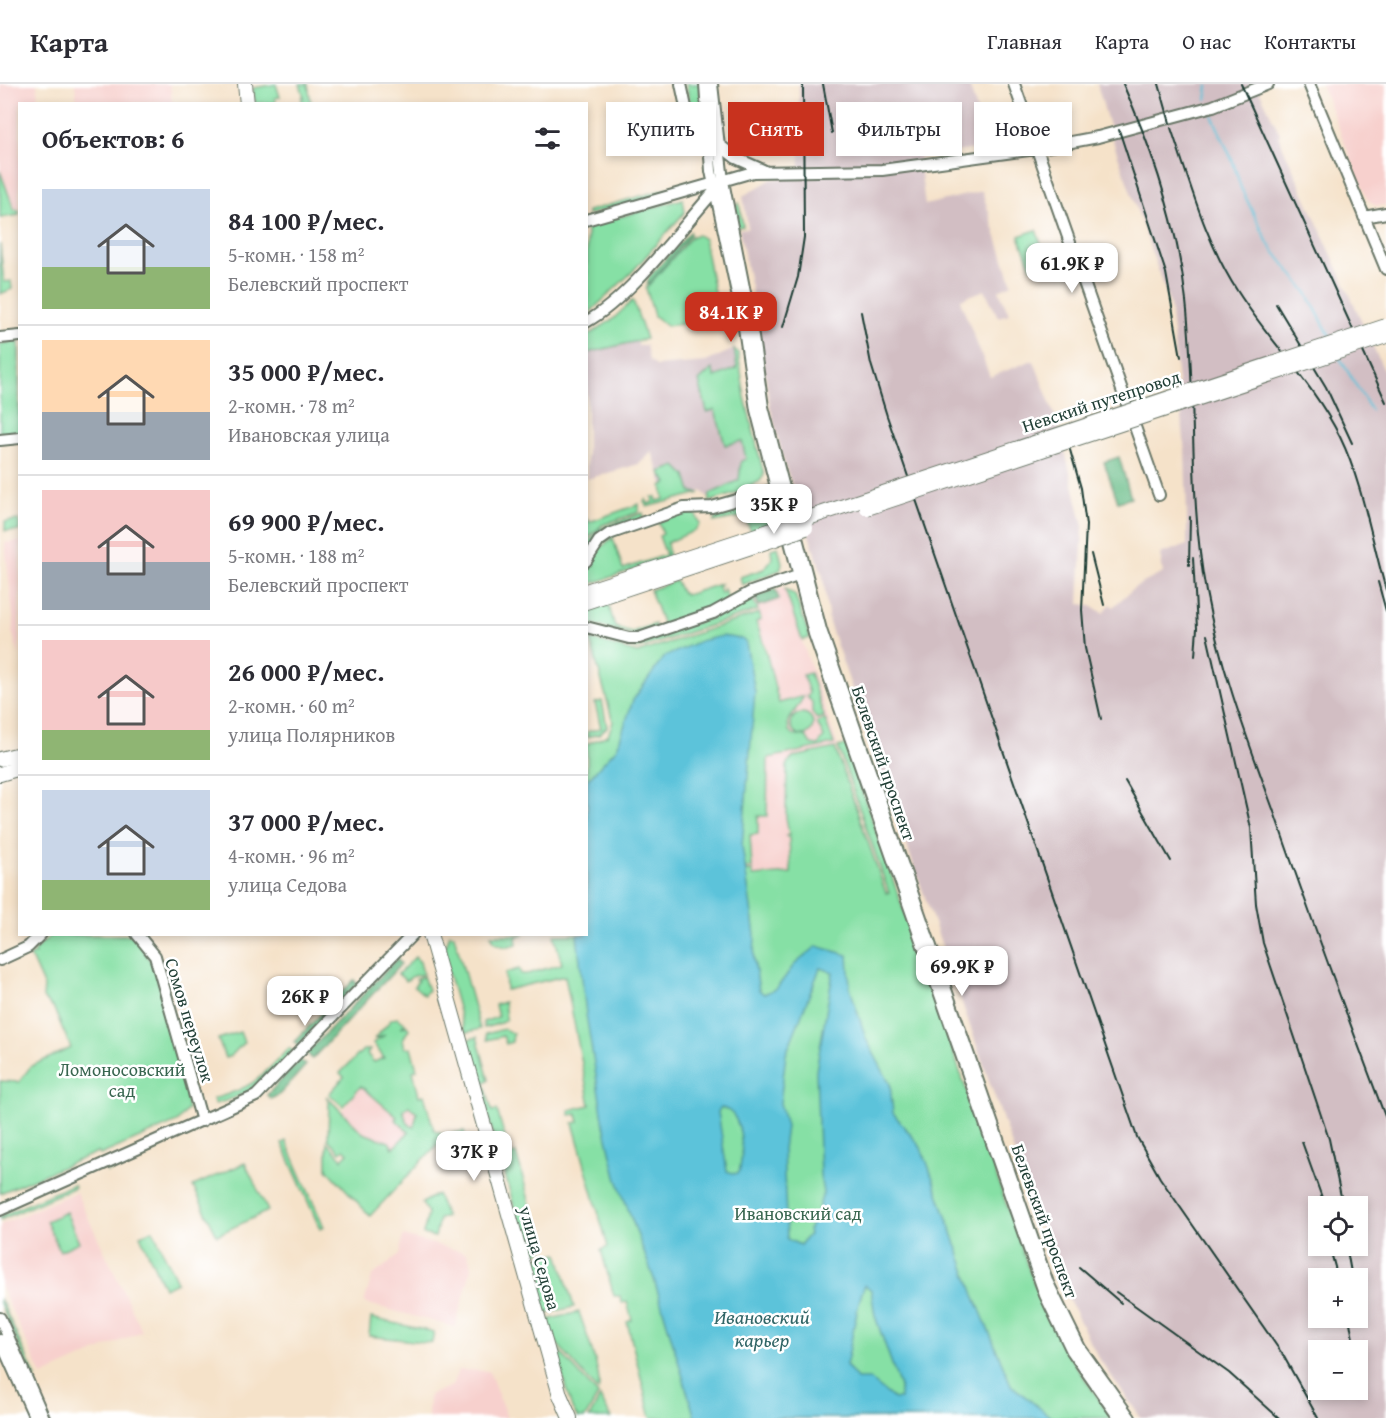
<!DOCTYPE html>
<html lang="ru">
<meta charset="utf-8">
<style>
body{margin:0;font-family:"Gentium Book Plus",serif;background:#f2f2f3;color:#2b2b33;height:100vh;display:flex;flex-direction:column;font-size:22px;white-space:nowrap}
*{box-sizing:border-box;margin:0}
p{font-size:20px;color:#7c7c81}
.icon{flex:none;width:33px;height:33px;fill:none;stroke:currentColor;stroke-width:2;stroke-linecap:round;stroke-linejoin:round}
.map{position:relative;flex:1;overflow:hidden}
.panel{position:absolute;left:18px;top:18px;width:570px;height:834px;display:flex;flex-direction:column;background:#fff;border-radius:0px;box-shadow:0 3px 9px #0003}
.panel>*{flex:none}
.top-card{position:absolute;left:606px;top:18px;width:570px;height:54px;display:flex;gap:12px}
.tools{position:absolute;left:1308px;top:1112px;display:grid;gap:12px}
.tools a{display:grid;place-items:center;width:60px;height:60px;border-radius:0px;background:#fff;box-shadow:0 3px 9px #0003;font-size:30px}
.price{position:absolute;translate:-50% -51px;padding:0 14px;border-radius:12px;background:#fff;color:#222;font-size:20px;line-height:39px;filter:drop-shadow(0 2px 3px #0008)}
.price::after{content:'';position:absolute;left:50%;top:36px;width:18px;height:14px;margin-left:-9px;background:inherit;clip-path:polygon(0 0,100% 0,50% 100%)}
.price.selected{background:#c8321e;color:#fff}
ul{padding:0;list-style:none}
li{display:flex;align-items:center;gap:18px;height:150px;padding:0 24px}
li+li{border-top:2px solid #e1e1e2}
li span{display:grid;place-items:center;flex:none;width:168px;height:120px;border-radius:0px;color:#555}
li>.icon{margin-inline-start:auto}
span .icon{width:72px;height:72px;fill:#fffc;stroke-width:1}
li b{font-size:26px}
h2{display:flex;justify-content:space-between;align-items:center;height:72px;padding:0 24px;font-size:26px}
.chip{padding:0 21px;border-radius:0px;background:#fff;box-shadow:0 3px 9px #0003;font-size:21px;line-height:54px}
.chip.selected{background:#c8321e;color:#fff}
header{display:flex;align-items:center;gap:36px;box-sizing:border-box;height:84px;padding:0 30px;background:#fff;border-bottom:2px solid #e1e1e2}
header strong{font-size:28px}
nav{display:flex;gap:33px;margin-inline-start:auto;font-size:21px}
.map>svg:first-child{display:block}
.built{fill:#f7d0cd}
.industrial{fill:#d2bec3;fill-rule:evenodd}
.green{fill:#86e0a5;stroke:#528e6c;stroke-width:1.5;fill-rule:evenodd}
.forest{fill:#6cbe8a;stroke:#467e5f;stroke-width:1.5}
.water{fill:#5cc3da;stroke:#3e8087;stroke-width:1.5;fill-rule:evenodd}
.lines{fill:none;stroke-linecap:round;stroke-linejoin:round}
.stream{stroke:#5cc3da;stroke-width:2}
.minor-casing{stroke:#6a7768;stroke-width:14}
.major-casing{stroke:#6a7768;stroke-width:16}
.minor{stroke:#fff;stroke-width:10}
.major{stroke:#fff;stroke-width:14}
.rail{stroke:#1f3d34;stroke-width:2}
.major-bridge-casing{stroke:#6a7768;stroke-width:16;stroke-linecap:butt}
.major-bridge{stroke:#fff;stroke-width:14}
.labels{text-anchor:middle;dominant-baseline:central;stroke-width:5;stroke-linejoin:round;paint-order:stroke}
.street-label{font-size:18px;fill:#1f3d34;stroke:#fff}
.park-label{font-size:18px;fill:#396650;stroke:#fff}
.water-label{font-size:20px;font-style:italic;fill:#316566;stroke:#fff}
</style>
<header>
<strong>Карта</strong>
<nav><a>Главная</a><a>Карта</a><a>О нас</a><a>Контакты</a></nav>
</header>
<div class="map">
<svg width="1386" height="1334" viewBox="0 0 1386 1334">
<rect width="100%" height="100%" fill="#fff"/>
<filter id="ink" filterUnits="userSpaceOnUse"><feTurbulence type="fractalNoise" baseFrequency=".0167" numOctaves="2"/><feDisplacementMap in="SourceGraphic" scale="12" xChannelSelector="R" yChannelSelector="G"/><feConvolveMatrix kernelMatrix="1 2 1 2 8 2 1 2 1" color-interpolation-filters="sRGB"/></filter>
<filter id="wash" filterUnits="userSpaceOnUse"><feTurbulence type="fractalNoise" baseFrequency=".008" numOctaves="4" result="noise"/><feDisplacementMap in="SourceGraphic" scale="24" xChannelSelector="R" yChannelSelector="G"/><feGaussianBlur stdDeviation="1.35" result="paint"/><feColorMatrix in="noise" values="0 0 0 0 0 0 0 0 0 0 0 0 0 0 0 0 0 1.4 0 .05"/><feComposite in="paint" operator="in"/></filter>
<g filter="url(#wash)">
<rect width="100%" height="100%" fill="#f5e2c9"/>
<path class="built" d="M0,0H37L38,19L20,20L19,131L0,134Z
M75,0H170L172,19H77Z
M1321,0H1386V121L1376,122L1367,115Z
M19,457H20L19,571L12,547L14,540L5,459Z
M783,504L795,512L810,554L802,557L838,663L794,673L788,677L786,733L791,789L753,792L747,784L752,783L750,751L758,732H767L768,674L779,619L769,583L768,568L756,537L761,534L752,514Z
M383,978L426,1038L387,1073L341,1028L353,1013L351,1011Z
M76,1108L142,1247L42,1292L0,1201V1141Z
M403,1152L467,1169L472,1183L455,1243L364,1219L372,1192L399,1171Z
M458,1286L489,1287L507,1334H428L429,1311L452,1302Z"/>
<path class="industrial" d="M799,0H969L988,63L919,74L925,121L982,107L1012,200L999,206L1009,230L998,233L985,206L961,215V219L990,293L1030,277H1034L1059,343L1083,442L1079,520L1089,521L1104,529L1110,520L1113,523L1135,503L1163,489L1160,470L1187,461V434L1185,365L1170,220L1115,63L1097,0H1256L1280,50L1278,52L1386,291V1334H1141L1098,1273L1060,1199L829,539L823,492L784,378L770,322L757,233L739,145L748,144L743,112L772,95L800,94ZM1318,1122H1358V1161H1318ZM1318,1194H1358V1233H1318ZM1318,1266H1358V1305H1318Z
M637,257L638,262L646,261L649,276L656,282L706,278L734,265L757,388L712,414L708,413L702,407L669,417L652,368L639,380L587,395V269Z"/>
<path class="green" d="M276,0L280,13L275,14L276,19H255L253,4Z
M300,0H308L311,19H302V13H304Z
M686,0H700L702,44L694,40Z
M0,87L14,125L19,126V131L0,134Z
M681,101L682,105L587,131V127Z
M683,115L685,128L632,188L587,231V142Z
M739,119L743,142L736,143L733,123Z
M1036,146L1048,178L1031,184L1019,152Z
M690,148V151L647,201L649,193Z
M717,150H720L737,245L735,242Z
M698,151L704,155L717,224L715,235L667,242L654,232L646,204L692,152Z
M0,160L4,198L11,197L12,205L0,210Z
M633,216L646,255L587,269V252L612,236Z
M19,257V347L0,349V260Z
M734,265L738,269L745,313L764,391L760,397L743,406L753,404L709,418L710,410L739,396L741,377L746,375L742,357L725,361L715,326L707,328L699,297L712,285L715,293L737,284Z
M676,382L686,392L691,408L700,409L647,423L644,418L646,415L648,420L653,418L652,413H656L657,417L664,415L662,402L667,399L660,388Z
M639,420V428L602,441L587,455V434L589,438Z
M753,421L762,427L770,441L751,447L747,438L740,433L714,438L718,431Z
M643,429L644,434L587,467V460L600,445Z
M683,429H695L700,440L696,446L667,459L669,474L587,501C586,480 595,466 613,454L623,485L666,471L659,452L663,450L658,438Z
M19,436V447H5V438Z
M778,463L782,479L780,486L742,501L740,493L764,485L772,475L771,465Z
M676,497L681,508L686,511L720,500L718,503L721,509L725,507L723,504L728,515L722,521L663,541L650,506Z
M785,505L795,511L810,554L802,556Z
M752,514L758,526L637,565L590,551L591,549L628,559L712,534Z
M608,519L615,543L632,548L655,540V545L634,551L587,539L586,527Z
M759,529L761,535L756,538C767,565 771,590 779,619L804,612L788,638L789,647L794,651L806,652L811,660L818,661L824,653L817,639L825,635L834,660L768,674L767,732H758V750L750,751L752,784H747V787H752L753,792L791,789L789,754L786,752L789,751L786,733L787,679L794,673L835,664L886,809H889L838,663L846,661L1033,1197L1066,1267L1112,1334H651L627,1238L632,1236L627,1218L622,1219L620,1212H614L601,1166L608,1163L573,1039L579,1038L577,1030L570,1031L569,1026L590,1021L565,892L506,906L505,889L519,885L521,890H527L562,880L554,851L586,850L587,660L608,651L613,638L590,555L637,569Z
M810,589L824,633L817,635L812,629V618L807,613L809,609L803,591Z
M602,617L607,643L599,650L587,653V648L601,644L595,619Z
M791 640a11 11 0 1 1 22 0a11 11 0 1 1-22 0Z
M450,850L454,851L480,945L465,949L443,870Z
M51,851H133L154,882L190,1012L186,1013L188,1025L177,1038L100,1071L98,1068L0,1109V997L19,998L31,982L71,964L54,925L43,914L44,903L30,872L35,870L34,867Z
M491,851H524L516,853L517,860L505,863L495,859Z
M415,873L420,878L423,890L413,892L406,897L398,890Z
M423,892L428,906L424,911L414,902L418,897L416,895Z
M504,918L506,935L501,939L484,944L483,938L498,933L495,921Z
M398,934L406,940L400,943L407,942L409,945L403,955L405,964L411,963L417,986L413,987L419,1012L424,1011L434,1046L446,1051L464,1047L466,1054L436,1062L370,1132L327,1085V1058L342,1075L348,1069L344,1065L340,1068L328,1055L329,1017L326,1012L363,1049L389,1058L393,1064L409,1048L395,1035L397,1033L361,1002L343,1022L329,1010L344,993L340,989L363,966H370L367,970L374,978L384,974L373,959L385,951L374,955L392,935ZM409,1022L417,1029L414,1043C405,1041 406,1033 403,1026Z
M504,945L513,950L512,958L506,960L503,952L487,956L486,950Z
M240,948L244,958L231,972L225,974L218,955Z
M477,953L489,996L484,998L488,1012L483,1013L467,956Z
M289,964L293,967C264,997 257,1009 215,1020L213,1015C256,1002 259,995 289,964Z
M488,1013L492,1027L497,1026L508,1064L498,1067L483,1014Z
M286,1057L324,1143L320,1145L282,1059Z
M158,1063L159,1065L107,1088V1085Z
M516,1069L543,1167L528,1171L500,1073Z
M245,1079L268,1127L217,1151L193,1102Z
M74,1100L75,1103L0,1136V1132Z
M437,1110L446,1133L439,1135L435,1153L423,1150L428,1130L422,1119Z
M66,1128L79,1158L60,1167L46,1137Z
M153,1146L177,1198L164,1204L140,1151Z
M558,1169L574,1223L545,1230L530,1177Z
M0,1214L36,1294L33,1295L0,1219Z
M579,1228C584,1244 604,1294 598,1307L552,1254L547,1236Z
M371,1234L434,1248L432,1259L369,1252Z
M553,1260L598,1311L585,1334H578L572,1325Z
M600,1313L611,1334H589Z"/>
<path class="forest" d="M1119,373L1131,414L1118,418L1104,378Z
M775,505L779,515L759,522L755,513Z
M397,875L401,880L312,975L307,969Z
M354,896L357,900L298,962L294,958Z
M300,976L306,981L280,1010L271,1015L267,1011Z"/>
<path class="water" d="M722,552L742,555L746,559L755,608L742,762L755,851L754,875L759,906L764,910L777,904L794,881L817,862L848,871L850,904L866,955L890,1000L893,1029L920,1062L927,1078L974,1211L1011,1301L1052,1334H695L654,1195L616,1093L604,1041L586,930L577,851L586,850L587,696L617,664L633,616L664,573L700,557ZM820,884L833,888L816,987L820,1091L823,1109L815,1136L808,1146L809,1150L800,1161L787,1155L783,1065L786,1042L780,1019L786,970ZM720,1024C744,1025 744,1071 739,1088L735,1090L727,1087L718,1028ZM865,1201L871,1206L875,1232L900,1303V1315H894L869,1295H857L846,1281C851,1263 858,1212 865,1201Z"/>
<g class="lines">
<path class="stream" d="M1206,16L1208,2
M1212,31L1233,78L1241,104L1269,161L1307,209L1331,254
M1339,273L1371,326"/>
</g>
</g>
<g filter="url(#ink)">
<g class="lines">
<g class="minor-casing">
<path id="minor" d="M681,0L690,42L707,52
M705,0L711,87L743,237L756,326L814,550L1045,1211L1072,1267L1119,1334
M712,0L723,97L751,239L763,323L821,546L1048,1199L1080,1264L1130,1334
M1014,0L1159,411
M1309,0L1386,185
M717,59L736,74L763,86
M1364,133L1386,129
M586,136L753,88L882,86L1029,66L1098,53L1213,22L1268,0
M586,238C630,214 682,143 717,104
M0,254L20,252
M0,356L20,354
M586,477L599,457L609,450L684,424L712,423L782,403
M586,543L629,554H639L713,529L751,508L806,489
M137,850L155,872L202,1037
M0,876L28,863L41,850
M0,1126L256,1012L413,850
M0,1234L44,1334
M0,1256L35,1334"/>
</g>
<g class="major-casing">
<path id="major" d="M245,0L247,20
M586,507L772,446
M586,518L775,455
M0,675L20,670
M0,690L20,684
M430,850L560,1311L570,1334"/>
</g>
<use href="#minor" class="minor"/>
<use href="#major" class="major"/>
<path class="rail" d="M823,0L832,49
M1123,0C1153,67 1178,144 1186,217C1197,314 1188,412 1206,508C1220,583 1247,654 1273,725C1309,829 1347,932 1386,1035
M1159,0L1170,39
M1241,0L1386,318
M1171,44C1190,99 1206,159 1238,208C1270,258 1313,299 1340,353C1362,398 1372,457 1386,506
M1119,46L1166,189L1181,273
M1276,220L1326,303L1352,359
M861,228L871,280L887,332L1137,1053L1160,1094L1283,1271L1318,1334
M783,243L798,193L804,153L803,0
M1070,366L1081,404L1086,441L1082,526L1085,564L1101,635
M1091,470L1104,521
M1193,474L1197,544L1195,572
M1189,481L1190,433
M1378,498L1386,527
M1207,551L1251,744L1256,820L1263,859L1329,1055L1343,1122
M1125,697L1171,777
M1302,1058L1325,1122
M1329,1161L1338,1194
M1346,1161L1352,1194
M1079,1183L1121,1219
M1116,1208L1229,1289L1279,1334
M1349,1233L1355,1266
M1358,1276L1363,1306"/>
<g class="major-bridge-casing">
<path id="major-bridge" d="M867,424L1386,252
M772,446L1386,242
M775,455L806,444"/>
</g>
<use href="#major-bridge" class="major-bridge"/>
</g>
</g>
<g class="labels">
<g class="street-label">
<text transform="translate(1101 317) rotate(-18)">Невский путепровод</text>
<text transform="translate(884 679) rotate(71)">Белевский проспект</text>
<text transform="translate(190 936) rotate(73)">Сомов переулок</text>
<text transform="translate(1045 1137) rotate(70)">Белевский проспект</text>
<text transform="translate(540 1174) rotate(74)">улица Седова</text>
</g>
<g class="park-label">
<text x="122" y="985">Ломоносовский<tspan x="122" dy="21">сад</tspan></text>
<text x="798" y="1129">Ивановский сад</text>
</g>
<g class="water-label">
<text x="762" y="1232">Ивановский<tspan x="762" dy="23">карьер</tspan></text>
</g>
</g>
</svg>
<div class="tools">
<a><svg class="icon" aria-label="locate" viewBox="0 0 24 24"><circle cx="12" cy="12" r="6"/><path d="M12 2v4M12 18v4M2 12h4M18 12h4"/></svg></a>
<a>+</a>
<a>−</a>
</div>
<b class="price" style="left:1072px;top:210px">61.9K ₽</b>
<b class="price selected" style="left:731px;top:259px">84.1K ₽</b>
<b class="price" style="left:774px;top:451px">35K ₽</b>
<b class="price" style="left:962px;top:913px">69.9K ₽</b>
<b class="price" style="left:305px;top:943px">26K ₽</b>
<b class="price" style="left:474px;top:1098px">37K ₽</b>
<div class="top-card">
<a class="chip">Купить</a>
<a class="chip selected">Снять</a>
<a class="chip">Фильтры</a>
<a class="chip">Новое</a>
</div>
<section class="panel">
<h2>Объектов: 6<svg class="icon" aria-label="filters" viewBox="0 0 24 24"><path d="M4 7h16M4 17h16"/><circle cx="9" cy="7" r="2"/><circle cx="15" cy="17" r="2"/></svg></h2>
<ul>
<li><span style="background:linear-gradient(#c9d6e8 65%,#8fb573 0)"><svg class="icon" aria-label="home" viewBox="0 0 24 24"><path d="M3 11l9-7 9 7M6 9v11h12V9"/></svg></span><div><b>84 100 ₽/мес.</b><p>5-комн. · 158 m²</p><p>Белевский проспект</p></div></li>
<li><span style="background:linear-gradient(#ffd9b3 60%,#9aa5b1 0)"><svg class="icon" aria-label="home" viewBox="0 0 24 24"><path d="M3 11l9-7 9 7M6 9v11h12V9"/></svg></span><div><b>35 000 ₽/мес.</b><p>2-комн. · 78 m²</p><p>Ивановская улица</p></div></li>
<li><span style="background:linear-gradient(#f6c9c9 60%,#9aa5b1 0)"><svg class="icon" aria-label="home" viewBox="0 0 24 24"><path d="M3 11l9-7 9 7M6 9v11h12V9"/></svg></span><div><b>69 900 ₽/мес.</b><p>5-комн. · 188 m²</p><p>Белевский проспект</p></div></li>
<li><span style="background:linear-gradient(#f6c9c9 75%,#8fb573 0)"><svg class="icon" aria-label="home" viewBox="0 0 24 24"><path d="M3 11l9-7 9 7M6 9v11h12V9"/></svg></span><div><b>26 000 ₽/мес.</b><p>2-комн. · 60 m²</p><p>улица Полярников</p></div></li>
<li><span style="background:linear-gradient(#c9d6e8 75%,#8fb573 0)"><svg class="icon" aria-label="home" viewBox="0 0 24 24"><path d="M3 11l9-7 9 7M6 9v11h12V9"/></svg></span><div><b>37 000 ₽/мес.</b><p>4-комн. · 96 m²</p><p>улица Седова</p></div></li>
</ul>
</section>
</div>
